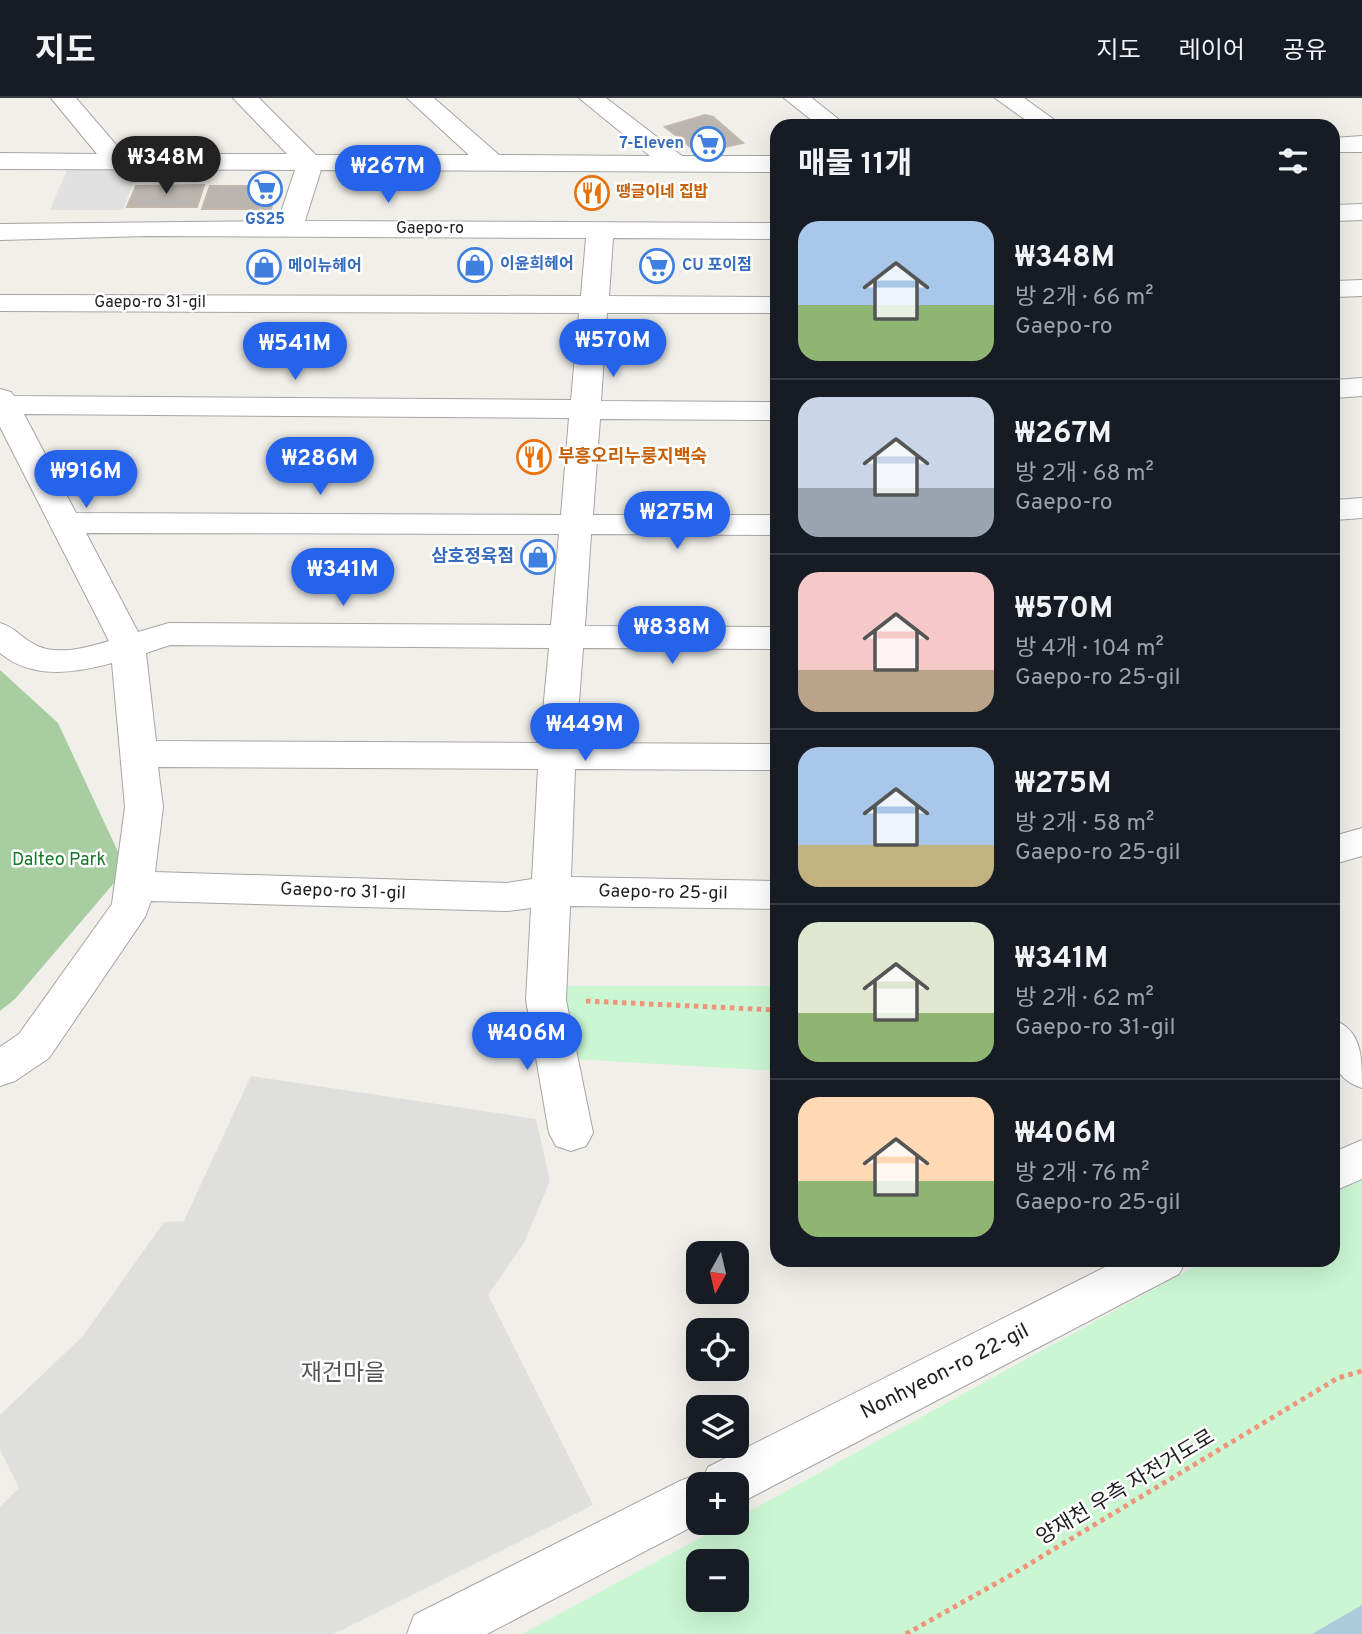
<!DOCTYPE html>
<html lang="ko">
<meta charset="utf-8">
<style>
body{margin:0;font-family:Overpass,"Noto Sans KR",sans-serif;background:#242831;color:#f1f3f6;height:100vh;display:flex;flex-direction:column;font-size:26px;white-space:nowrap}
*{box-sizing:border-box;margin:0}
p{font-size:23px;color:#9ea1a6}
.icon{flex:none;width:38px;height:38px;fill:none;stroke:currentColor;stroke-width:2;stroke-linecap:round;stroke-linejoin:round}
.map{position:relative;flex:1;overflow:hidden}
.details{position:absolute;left:770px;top:21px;width:570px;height:1148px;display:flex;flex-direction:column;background:#171b24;border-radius:21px;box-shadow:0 7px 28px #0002}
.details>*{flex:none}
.needle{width:46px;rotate:188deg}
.tools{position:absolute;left:686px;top:1143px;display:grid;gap:14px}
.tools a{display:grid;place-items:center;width:63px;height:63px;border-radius:14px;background:#171b24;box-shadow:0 7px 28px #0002;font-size:35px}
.price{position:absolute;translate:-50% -60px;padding:0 16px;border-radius:24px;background:#2563eb;color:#fff;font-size:23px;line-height:46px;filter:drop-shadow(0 2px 4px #0008)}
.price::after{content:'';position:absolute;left:50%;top:42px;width:21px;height:16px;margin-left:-10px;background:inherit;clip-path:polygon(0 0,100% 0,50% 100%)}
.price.selected{background:#222;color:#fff}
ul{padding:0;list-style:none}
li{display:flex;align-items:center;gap:21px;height:175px;padding:0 28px}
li+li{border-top:2px solid #363941}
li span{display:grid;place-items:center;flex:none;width:196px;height:140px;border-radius:21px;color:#555}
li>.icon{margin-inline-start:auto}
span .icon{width:84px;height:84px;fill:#fffc;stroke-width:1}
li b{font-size:30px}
h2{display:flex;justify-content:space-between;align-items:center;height:84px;padding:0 28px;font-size:30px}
header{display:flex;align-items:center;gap:42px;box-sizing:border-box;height:98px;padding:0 35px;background:#171b24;border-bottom:2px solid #363941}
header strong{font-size:33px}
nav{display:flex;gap:38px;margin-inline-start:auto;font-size:24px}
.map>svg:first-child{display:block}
.residential{fill:#dfdfde}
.forest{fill:#a8cda1}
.park{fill:#cbf6d3;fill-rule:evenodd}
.parking{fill:#e1e1e1}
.water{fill:#adcbdb}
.building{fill:#bab5ae;stroke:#c2b8ac;stroke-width:2}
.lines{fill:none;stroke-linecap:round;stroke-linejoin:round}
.minor-casing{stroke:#a5a5a5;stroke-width:2}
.path{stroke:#f0957b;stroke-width:5;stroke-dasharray:4.5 4.5;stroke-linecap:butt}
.minor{fill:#fff;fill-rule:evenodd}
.labels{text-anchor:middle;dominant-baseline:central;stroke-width:5;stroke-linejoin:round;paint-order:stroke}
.far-shop-label{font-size:16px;font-weight:bold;fill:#366cbe;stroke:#fff;text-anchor:start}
.far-food-label{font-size:16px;font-weight:bold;fill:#c56008;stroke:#fff;text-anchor:start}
.far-street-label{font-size:16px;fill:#212121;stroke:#fff}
.food-label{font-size:18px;font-weight:bold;fill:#c56008;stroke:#fff;text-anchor:start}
.shop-label{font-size:18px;font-weight:bold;fill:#366cbe;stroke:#fff;text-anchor:end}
.park-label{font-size:18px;fill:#147a29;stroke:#fff}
.street-label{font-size:18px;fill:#212121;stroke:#fff}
.near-street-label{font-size:21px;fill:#212121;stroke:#fff}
.near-neighbourhood-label{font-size:23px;fill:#545454;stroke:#fff}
</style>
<header>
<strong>지도</strong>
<nav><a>지도</a><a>레이어</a><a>공유</a></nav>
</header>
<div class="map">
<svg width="1362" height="1536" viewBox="0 0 1362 1536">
<rect width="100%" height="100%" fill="#f1efe9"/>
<path class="residential" d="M251,978L536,1021L550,1083L524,1145L488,1197L593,1407L334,1536H0V1409L19,1390L0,1352V1317L83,1238L164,1124L184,1123Z"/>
<path class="forest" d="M0,572L58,625L126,771L15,901L0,913Z"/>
<path class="park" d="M561,888H777V973L574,961Z
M1362,1076V1536H522L728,1425L737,1424V1420L1207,1162H1334V1092ZM698,1463H737V1502H698Z"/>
<path class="parking" d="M67,72H138L123,112H50Z"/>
<path class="water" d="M1362,1507V1536H1312Z"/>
<path class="building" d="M705,17L713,19L743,45L698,55L665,29Z
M204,87L197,109H127L136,88Z
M210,88H277L271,111H202Z"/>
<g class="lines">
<g class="minor-casing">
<path id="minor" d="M51,0H76L124,56H287L233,0H259L316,57H469L407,0H434L499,57L650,58L579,0H606L682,58H777V74L321,72L305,123L777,125V141L613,140L609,198L777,199V215H607L601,303L777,304V322L600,321L593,417H777V437L591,436L585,528L777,529V551L583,550L576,645L777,646V672L575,671L571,779L777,783V811L570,808L566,902L593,1035L586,1048L571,1053L556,1048L549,1035L526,902L531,810L507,813L151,803L145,819L49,960L15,983L0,988V949L19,936L112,806L125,709L112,565C75,575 32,582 0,555V525C14,529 20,538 32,545C54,559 86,550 109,543L0,329V291L11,294L14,298L571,302L579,215L0,213V197L581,198L586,140L147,138L0,142V126L278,123L295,72L0,71V55L97,56ZM24,316L569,320L561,417L76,415ZM86,435L559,436L551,527L169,525L138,534ZM170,547L549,550L540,645L156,643L146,555ZM158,669L538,671L532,781L507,785L155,774L163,709Z
M784,0H812L847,28H819Z
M995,0H1024L1063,28H1034Z
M1362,38V54H1334V40Z
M1362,106V122L1334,123V107Z
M1362,182V198L1334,199V183Z
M1362,280V298L1334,300V282Z
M1362,400V420L1334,422V402Z
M1362,730V758L1334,766V738Z
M1334,922C1362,933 1362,958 1362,990C1328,979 1331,952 1334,922Z
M1362,1042V1081L1334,1093V1054Z
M1119,1162H1186L1179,1176L744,1403L737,1405V1386H698V1424H701L487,1536H407L414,1517L680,1383L698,1376L704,1379L708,1369Z"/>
</g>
<path class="path" d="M586,903L777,912
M906,1536L1011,1477L1338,1280L1362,1273"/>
<use href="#minor" class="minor"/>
</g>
<defs>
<g id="supermarket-ring" transform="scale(1.75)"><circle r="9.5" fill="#fff" stroke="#3f7fe0" stroke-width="1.5"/><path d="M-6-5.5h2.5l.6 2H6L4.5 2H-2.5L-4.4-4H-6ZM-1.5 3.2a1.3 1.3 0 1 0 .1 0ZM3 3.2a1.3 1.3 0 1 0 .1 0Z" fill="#3f7fe0"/></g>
<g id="restaurant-ring" transform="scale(1.75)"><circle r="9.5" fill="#fff" stroke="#e8710a" stroke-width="1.5"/><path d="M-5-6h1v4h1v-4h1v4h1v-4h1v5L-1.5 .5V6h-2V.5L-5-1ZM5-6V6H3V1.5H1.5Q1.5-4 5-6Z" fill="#e8710a"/></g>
<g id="shop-ring" transform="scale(1.75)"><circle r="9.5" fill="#fff" stroke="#3f7fe0" stroke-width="1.5"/><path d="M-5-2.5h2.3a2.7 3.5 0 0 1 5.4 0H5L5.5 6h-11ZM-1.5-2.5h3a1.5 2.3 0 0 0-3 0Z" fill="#3f7fe0"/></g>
</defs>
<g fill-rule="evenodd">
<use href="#supermarket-ring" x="708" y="46"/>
<use href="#supermarket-ring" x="265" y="91"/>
<use href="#restaurant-ring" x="592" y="95"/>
<use href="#shop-ring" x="475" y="167"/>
<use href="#supermarket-ring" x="657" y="168"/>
<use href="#shop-ring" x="264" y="169"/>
<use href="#restaurant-ring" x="534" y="359"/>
<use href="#shop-ring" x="538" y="459"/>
</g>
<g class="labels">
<g class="far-shop-label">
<text x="684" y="46" text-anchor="end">7-Eleven</text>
<text x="265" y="122" text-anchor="middle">GS25</text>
<text x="500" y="167">이윤희헤어</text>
<text x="682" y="168">CU 포이점</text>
<text x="288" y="169">메이뉴헤어</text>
</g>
<g class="far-food-label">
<text x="616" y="95">땡글이네 집밥</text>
</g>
<g class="far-street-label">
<text x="430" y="131">Gaepo-ro</text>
<text x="150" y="205">Gaepo-ro 31-gil</text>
</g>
<g class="food-label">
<text x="558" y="359">부흥오리누룽지백숙</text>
</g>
<g class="shop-label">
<text x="514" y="459">삼호정육점</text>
</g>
<g class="park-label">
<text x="59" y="762">Dalteo Park</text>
</g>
<g class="street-label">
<text transform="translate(343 794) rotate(2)">Gaepo-ro 31-gil</text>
<text transform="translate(663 795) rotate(1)">Gaepo-ro 25-gil</text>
</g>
<g class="near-street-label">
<text transform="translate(945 1274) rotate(-27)">Nonhyeon-ro 22-gil</text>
<text transform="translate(1126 1390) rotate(-31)">양재천 우측 자전거도로</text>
</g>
<g class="near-neighbourhood-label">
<text x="343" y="1276">재건마을</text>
</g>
</g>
</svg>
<div class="tools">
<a><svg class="needle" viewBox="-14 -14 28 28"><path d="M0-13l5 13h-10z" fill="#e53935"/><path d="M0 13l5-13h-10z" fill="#9ea1a6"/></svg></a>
<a><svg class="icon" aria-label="locate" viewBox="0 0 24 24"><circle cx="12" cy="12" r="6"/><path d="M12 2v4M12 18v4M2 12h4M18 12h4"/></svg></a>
<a><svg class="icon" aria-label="layers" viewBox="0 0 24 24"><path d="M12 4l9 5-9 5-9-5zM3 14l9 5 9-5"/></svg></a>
<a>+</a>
<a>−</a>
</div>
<b class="price selected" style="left:166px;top:98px">₩348M</b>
<b class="price" style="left:388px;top:107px">₩267M</b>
<b class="price" style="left:613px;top:281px">₩570M</b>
<b class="price" style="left:295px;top:284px">₩541M</b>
<b class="price" style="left:320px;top:399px">₩286M</b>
<b class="price" style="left:86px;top:412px">₩916M</b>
<b class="price" style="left:677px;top:453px">₩275M</b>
<b class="price" style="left:343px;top:510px">₩341M</b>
<b class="price" style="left:672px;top:568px">₩838M</b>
<b class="price" style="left:585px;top:665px">₩449M</b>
<b class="price" style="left:527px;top:974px">₩406M</b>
<section class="details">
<h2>매물 11개<svg class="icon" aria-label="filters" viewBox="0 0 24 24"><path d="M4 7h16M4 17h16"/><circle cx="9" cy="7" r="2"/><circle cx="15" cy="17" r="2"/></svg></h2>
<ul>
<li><span style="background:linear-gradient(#a9c7e8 60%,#8fb573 0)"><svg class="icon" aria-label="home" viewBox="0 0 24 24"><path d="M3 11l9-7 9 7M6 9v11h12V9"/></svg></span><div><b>₩348M</b><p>방 2개 · 66 m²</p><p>Gaepo-ro</p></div></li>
<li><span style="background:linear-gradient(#c9d6e8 65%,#9aa5b1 0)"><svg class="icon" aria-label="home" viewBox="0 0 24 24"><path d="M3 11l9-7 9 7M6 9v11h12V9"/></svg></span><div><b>₩267M</b><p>방 2개 · 68 m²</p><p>Gaepo-ro</p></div></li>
<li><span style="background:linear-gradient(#f6c9c9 70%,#b9a48a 0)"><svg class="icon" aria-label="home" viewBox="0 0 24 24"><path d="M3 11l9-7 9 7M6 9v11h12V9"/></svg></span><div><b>₩570M</b><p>방 4개 · 104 m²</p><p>Gaepo-ro 25-gil</p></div></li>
<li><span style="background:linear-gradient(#a9c7e8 70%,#c2b280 0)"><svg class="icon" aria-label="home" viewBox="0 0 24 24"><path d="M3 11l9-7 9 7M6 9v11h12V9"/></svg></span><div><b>₩275M</b><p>방 2개 · 58 m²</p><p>Gaepo-ro 25-gil</p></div></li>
<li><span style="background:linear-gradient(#dfe7d0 65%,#8fb573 0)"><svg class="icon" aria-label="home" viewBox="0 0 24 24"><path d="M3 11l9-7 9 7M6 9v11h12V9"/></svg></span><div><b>₩341M</b><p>방 2개 · 62 m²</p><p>Gaepo-ro 31-gil</p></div></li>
<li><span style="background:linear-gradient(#ffd9b3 60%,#8fb573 0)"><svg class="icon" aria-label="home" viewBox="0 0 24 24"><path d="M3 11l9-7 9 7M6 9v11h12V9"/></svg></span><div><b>₩406M</b><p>방 2개 · 76 m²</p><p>Gaepo-ro 25-gil</p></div></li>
</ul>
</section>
</div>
